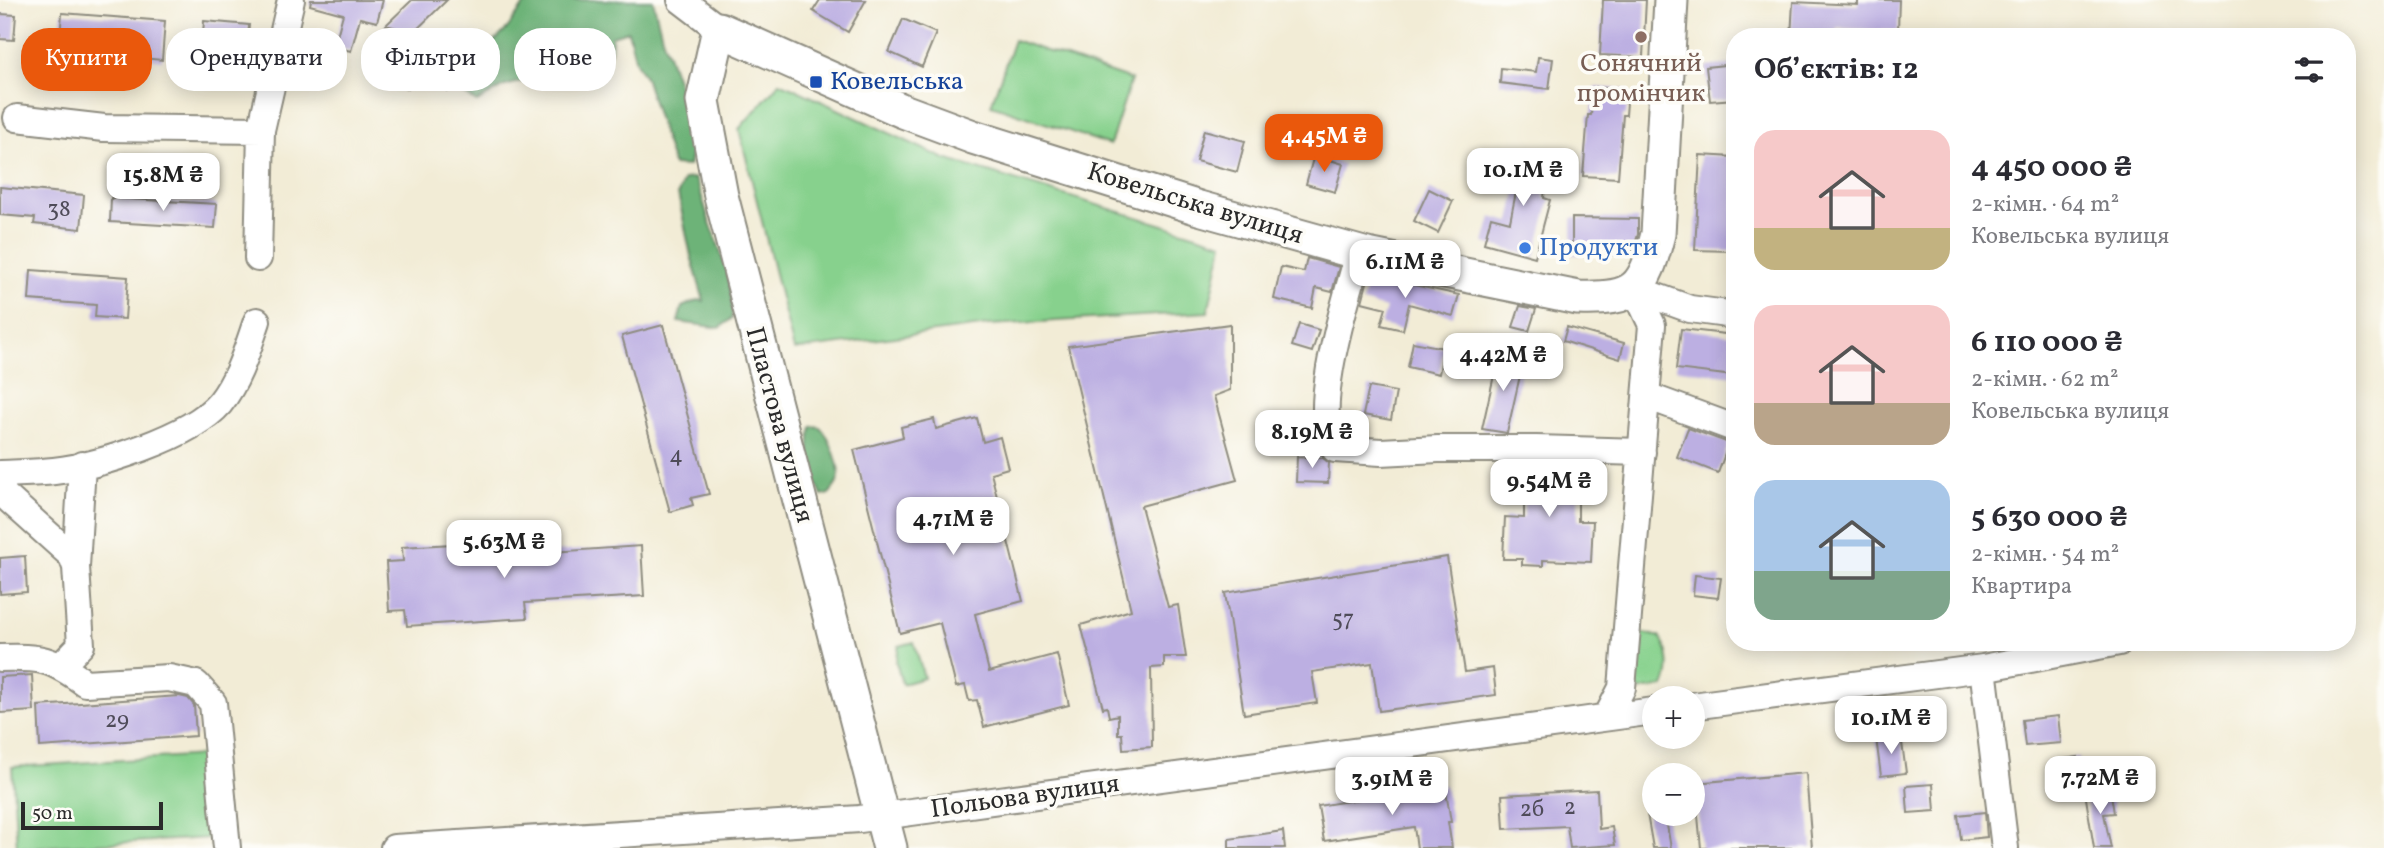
<!DOCTYPE html>
<html lang="uk">
<meta charset="utf-8">
<style>
body{margin:0;font-family:Vollkorn,serif;background:#f7f7f7;color:#2b2b33;height:100vh;display:flex;flex-direction:column;font-size:26px;white-space:nowrap}
*{box-sizing:border-box;margin:0}
p{font-size:23px;color:#7c7c81}
.icon{flex:none;width:38px;height:38px;fill:none;stroke:currentColor;stroke-width:2;stroke-linecap:round;stroke-linejoin:round}
.map{position:relative;flex:1;overflow:hidden}
.sheet{position:absolute;left:1726px;top:28px;width:630px;height:623px;display:flex;flex-direction:column;background:#fff;border-radius:28px;box-shadow:0 4px 18px #0003}
.sheet>*{flex:none}
.guide{position:absolute;left:21px;top:28px;width:665px;height:63px;display:flex;gap:14px}
.fabs{position:absolute;left:1642px;top:686px;display:grid;gap:14px}
.fabs a{display:grid;place-items:center;width:63px;height:63px;border-radius:50%;background:#fff;box-shadow:0 4px 18px #0003;font-size:35px}
.scale{position:absolute;left:21px;bottom:18px;width:142px;box-sizing:border-box;padding-left:7px;border:4px solid #2b2b2b;border-top:0;font-size:19px;line-height:24px;white-space:nowrap;color:#2b2b2b;-webkit-text-stroke:5px #fdfcf7;paint-order:stroke}
.price{position:absolute;translate:-50% -60px;padding:0 16px;border-radius:14px;background:#fff;color:#222;font-size:23px;line-height:46px;filter:drop-shadow(0 2px 4px #0008)}
.price::after{content:'';position:absolute;left:50%;top:42px;width:21px;height:16px;margin-left:-10px;background:inherit;clip-path:polygon(0 0,100% 0,50% 100%)}
.price.current{background:#ea580c;color:#fff}
ul{padding:0;list-style:none}
li{display:flex;align-items:center;gap:21px;height:175px;padding:0 28px}
li span{display:grid;place-items:center;flex:none;width:196px;height:140px;border-radius:21px;color:#555}
li>.icon{margin-inline-start:auto}
span .icon{width:84px;height:84px;fill:#fffc;stroke-width:1}
li b{font-size:30px}
h2{display:flex;justify-content:space-between;align-items:center;height:84px;padding:0 28px;font-size:30px}
.pill{padding:0 24px;border-radius:28px;background:#fff;box-shadow:0 4px 18px #0003;font-size:24px;line-height:63px}
.pill.current{background:#ea580c;color:#fff}
.map>svg:first-child{display:block}
.green{fill:#87d18d;stroke:#597e5c;stroke-width:2}
.forest{fill:#6db378;stroke:#4c6f52;stroke-width:2}
.building{fill:#bcafe2}
.lines{fill:none;stroke-linecap:round;stroke-linejoin:round}
.minor-casing{stroke:#8e8c80;stroke-width:30}
.major-casing{stroke:#8e8c80;stroke-width:37}
.minor{stroke:#fff;stroke-width:26}
.major{stroke:#fff;stroke-width:33}
.education-dot{fill:#8d6e63;stroke:#fdfcf7;stroke-width:2.5}
.transit-dot{fill:#1a4fb4;stroke:#fdfcf7;stroke-width:2.5}
.shop-dot{fill:#3f7fe0;stroke:#fdfcf7;stroke-width:2.5}
.labels{text-anchor:middle;dominant-baseline:central;stroke-width:7;stroke-linejoin:round;paint-order:stroke}
.number-label{font-size:23px;fill:#4f4c59}
.education-label{font-size:26px;fill:#785e54;stroke:#fdfcf7}
.transit-label{font-size:26px;fill:#164399;stroke:#fdfcf7;text-anchor:start}
.street-label{font-size:26px;fill:#2b2b2b;stroke:#fdfcf7}
.shop-label{font-size:26px;fill:#366cbe;stroke:#fdfcf7;text-anchor:start}
</style>
<div class="map">
<svg width="2384" height="848" viewBox="0 0 2384 848">
<rect width="100%" height="100%" fill="#fdfcf7"/>
<filter id="ink" filterUnits="userSpaceOnUse"><feTurbulence type="fractalNoise" baseFrequency=".0143" numOctaves="2"/><feDisplacementMap in="SourceGraphic" scale="14" xChannelSelector="R" yChannelSelector="G"/><feConvolveMatrix kernelMatrix="1 2 1 2 8 2 1 2 1" color-interpolation-filters="sRGB"/></filter>
<filter id="wash" filterUnits="userSpaceOnUse"><feTurbulence type="fractalNoise" baseFrequency=".00686" numOctaves="4" result="noise"/><feDisplacementMap in="SourceGraphic" scale="28" xChannelSelector="R" yChannelSelector="G"/><feGaussianBlur stdDeviation="1.57" result="paint"/><feColorMatrix in="noise" values="0 0 0 0 0 0 0 0 0 0 0 0 0 0 0 0 0 1.4 0 .05"/><feComposite in="paint" operator="in"/></filter>
<g filter="url(#wash)">
<rect width="100%" height="100%" fill="#f2ecd6"/>
<path class="green" d="M1014,40L1131,80L1110,145L991,105Z
M780,82L945,159L1223,243L1208,312L989,325L794,350L739,129Z
M1643,633L1660,637C1670,651 1671,672 1664,687L1639,690L1634,684L1639,637Z
M914,642L924,678L902,684L896,662L899,646Z
M204,755L211,838L17,848L12,767Z"/>
<path class="forest" d="M529,0H653L662,37L685,103L687,136L692,151L689,166L673,165L645,77L636,62L628,31L612,36L611,52L553,76L537,77L505,86L477,102L462,93C465,53 482,56 505,31C514,21 519,9 529,0Z
M694,178C703,194 704,207 710,223C722,253 733,286 732,318L720,328L678,322L682,307L697,300L704,301L691,256L678,194L684,179Z
M812,426L820,427C829,436 842,467 838,480C837,485 832,490 829,494L822,496C810,473 806,451 812,426Z"/>
<g id="blocks">
<path class="building" d="M311,0H383L377,22L360,18L351,51L334,47L343,14L310,5Z
M412,0H447L407,39L394,33L396,28L386,25Z
M820,0H866L848,32L813,11Z
M1603,0H1646L1643,57L1600,55Z
M1858,0H1899L1898,31L1836,28V37H1791L1793,2L1858,5Z
M62,13L165,21L162,60L59,50Z
M0,14L16,15L14,40L0,39Z
M903,19L936,33L922,67L889,52Z
M204,21L249,25L246,64L201,60Z
M464,32L475,44L460,58L467,62L448,91L419,73L408,89L393,80L421,33L446,49Z
M315,41L329,45L324,65L310,61Z
M1538,57L1553,59L1549,89L1500,83L1501,68L1536,72Z
M1734,64V99L1710,101L1706,67Z
M1594,87L1628,90L1626,115H1623L1618,178L1583,176L1588,115H1591Z
M1204,130L1245,141L1237,172L1196,161Z
M1514,154L1548,158L1544,198L1550,200L1535,257L1484,243L1491,217L1510,222L1517,187L1510,186Z
M1314,155L1343,164L1335,192L1306,184Z
M1700,155L1734,157V250L1731,251L1695,250Z
M0,187L84,195L81,229L34,224L35,218L0,215Z
M1429,189L1453,201L1438,233L1414,221Z
M111,198L217,204L215,228L110,222Z
M1572,218L1638,219V234L1632,255H1572Z
M1307,258L1339,267L1332,292L1316,288L1312,308L1274,299L1281,267L1304,272Z
M31,270L128,277L125,319L95,317L96,305L29,300Z
M1369,275L1459,295L1453,316L1409,304L1403,330L1381,325L1386,308L1362,302Z
M1520,306L1536,309L1529,331L1513,327Z
M1230,324V390L1214,396L1237,480L1141,506L1168,607L1178,605L1186,657H1164V667L1151,668L1152,747L1123,749L1122,734H1118V715L1109,717L1107,707L1103,708L1081,625L1131,610L1068,346Z
M1299,324L1319,330L1312,352L1292,346Z
M663,325L709,494L691,498L693,505L670,512L622,336Z
M1567,327L1624,343L1620,359L1563,341Z
M1681,329L1734,335V376L1676,369Z
M1413,342L1444,348L1439,374L1408,367Z
M1499,353L1524,358L1507,433L1482,429Z
M1369,387L1396,392L1391,420L1363,415Z
M977,418L983,442L1000,437L1008,468L991,473L1023,601L975,614L989,672L1057,654L1069,705L984,727L977,700L969,701L965,685L956,687L940,623L900,633L854,450L903,437L901,427L934,419L936,429Z
M1688,428L1729,443L1718,473L1677,457Z
M1297,457L1323,458L1329,463L1328,483L1296,482Z
M1524,465L1578,466V521H1593L1591,562L1543,560V566L1522,565V559H1503L1505,517L1524,518Z
M522,540L523,554L641,546L644,596L525,603L527,618L407,626L405,610L389,611L386,562L403,561L402,547Z
M25,556L27,592L0,594V558Z
M1447,557L1465,672L1493,668L1496,695L1379,711L1372,663L1312,672L1317,703L1244,714L1225,593Z
M1695,575L1721,578L1718,598L1693,595Z
M32,675L34,711L0,713V677Z
M179,696L188,698L194,705L196,736L40,747L38,706Z
M2058,716L2061,743L2025,746L2022,720Z
M1901,735L1906,773L1881,776L1876,738Z
M2078,757L2081,781L2060,784L2057,760Z
M1806,773L1812,848H1701L1695,783Z
M1933,784L1935,811L1908,813L1906,786Z
M1445,785L1451,822H1448L1452,848H1417L1414,827L1324,841L1318,806Z
M2110,788L2114,813L2104,814L2111,848H2094L2085,792Z
M1597,790L1599,829L1612,827L1615,845L1570,848L1567,826L1504,829L1502,795Z
M1985,812L1987,837L1961,840L1958,815Z
M1647,814H1665L1671,848H1653Z
M1283,831L1285,848H1229V839Z"/>
</g>
</g>
<g filter="url(#ink)">
<use href="#blocks" fill-opacity="0" stroke="#8e8c80" stroke-width="2"/>
<g class="lines">
<g class="minor-casing">
<path id="minor" d="M681,0L719,29
M17,118L104,128L261,130L291,0
M1359,253C1348,294 1308,414 1335,449L1381,452L1438,449H1536L1642,452
M258,258L261,130
M1635,289L1690,309L1734,315
M1647,396L1734,428
M0,474L3,494L72,556L76,567L81,645L62,665
M1,474C19,473 37,473 54,471C98,466 191,437 220,403C239,379 247,350 257,321
M76,567L82,465
M0,658C41,657 51,658 85,683L169,678L196,684L213,703L227,848
M1983,668L2005,848
M1692,706L1983,668L2119,642
M1607,717L1622,688L1652,325L1635,289
M394,848L860,819L1654,711"/>
</g>
<g class="major-casing">
<path id="major" d="M890,848L721,196L703,101L719,29L903,111L973,137L1199,208L1367,255L1578,298C1636,300 1644,289 1658,234L1671,0"/>
</g>
<use href="#minor" class="minor"/>
<use href="#major" class="major"/>
</g>
</g>
<circle class="education-dot" cx="1641" cy="37" r="7"/>
<rect class="transit-dot" x="809" y="75" width="14" height="14" rx="3.5"/>
<circle class="shop-dot" cx="1525" cy="248" r="7"/>
<g class="labels">
<g class="number-label">
<text x="59" y="210">38</text>
<text x="676" y="456">4</text>
<text x="1343" y="620">57</text>
<text x="117" y="721">29</text>
<text x="1570" y="808">2</text>
<text x="1532" y="810">2б</text>
</g>
<g class="education-label">
<text x="1641" y="64">Сонячний<tspan x="1641" dy="30">промінчик</tspan></text>
</g>
<g class="transit-label">
<text x="830" y="82">Ковельська</text>
</g>
<g class="street-label">
<text transform="translate(1195 204) rotate(17)">Ковельська вулиця</text>
<text transform="translate(779 425) rotate(75)">Пластова вулиця</text>
<text transform="translate(1025 797) rotate(-8)">Польова вулиця</text>
</g>
<g class="shop-label">
<text x="1539" y="248">Продукти</text>
</g>
</g>
</svg>
<div class="fabs">
<a>+</a>
<a>−</a>
</div>
<div class="scale">50 m</div>
<b class="price current" style="left:1324px;top:174px">4.45M ₴</b>
<b class="price" style="left:1523px;top:208px">10.1M ₴</b>
<b class="price" style="left:163px;top:213px">15.8M ₴</b>
<b class="price" style="left:1405px;top:300px">6.11M ₴</b>
<b class="price" style="left:1503px;top:393px">4.42M ₴</b>
<b class="price" style="left:1312px;top:470px">8.19M ₴</b>
<b class="price" style="left:1549px;top:519px">9.54M ₴</b>
<b class="price" style="left:953px;top:557px">4.71M ₴</b>
<b class="price" style="left:504px;top:580px">5.63M ₴</b>
<b class="price" style="left:1891px;top:756px">10.1M ₴</b>
<b class="price" style="left:2100px;top:816px">7.72M ₴</b>
<b class="price" style="left:1392px;top:817px">3.91M ₴</b>
<div class="guide">
<a class="pill current">Купити</a>
<a class="pill">Орендувати</a>
<a class="pill">Фільтри</a>
<a class="pill">Нове</a>
</div>
<section class="sheet">
<h2>Об’єктів: 12<svg class="icon" aria-label="filters" viewBox="0 0 24 24"><path d="M4 7h16M4 17h16"/><circle cx="9" cy="7" r="2"/><circle cx="15" cy="17" r="2"/></svg></h2>
<ul>
<li><span style="background:linear-gradient(#f6c9c9 70%,#c2b280 0)"><svg class="icon" aria-label="home" viewBox="0 0 24 24"><path d="M3 11l9-7 9 7M6 9v11h12V9"/></svg></span><div><b>4 450 000 ₴</b><p>2-кімн. · 64 m²</p><p>Ковельська вулиця</p></div></li>
<li><span style="background:linear-gradient(#f6c9c9 70%,#b9a48a 0)"><svg class="icon" aria-label="home" viewBox="0 0 24 24"><path d="M3 11l9-7 9 7M6 9v11h12V9"/></svg></span><div><b>6 110 000 ₴</b><p>2-кімн. · 62 m²</p><p>Ковельська вулиця</p></div></li>
<li><span style="background:linear-gradient(#a9c7e8 65%,#7fa58c 0)"><svg class="icon" aria-label="home" viewBox="0 0 24 24"><path d="M3 11l9-7 9 7M6 9v11h12V9"/></svg></span><div><b>5 630 000 ₴</b><p>2-кімн. · 54 m²</p><p>Квартира</p></div></li>
</ul>
</section>
</div>
